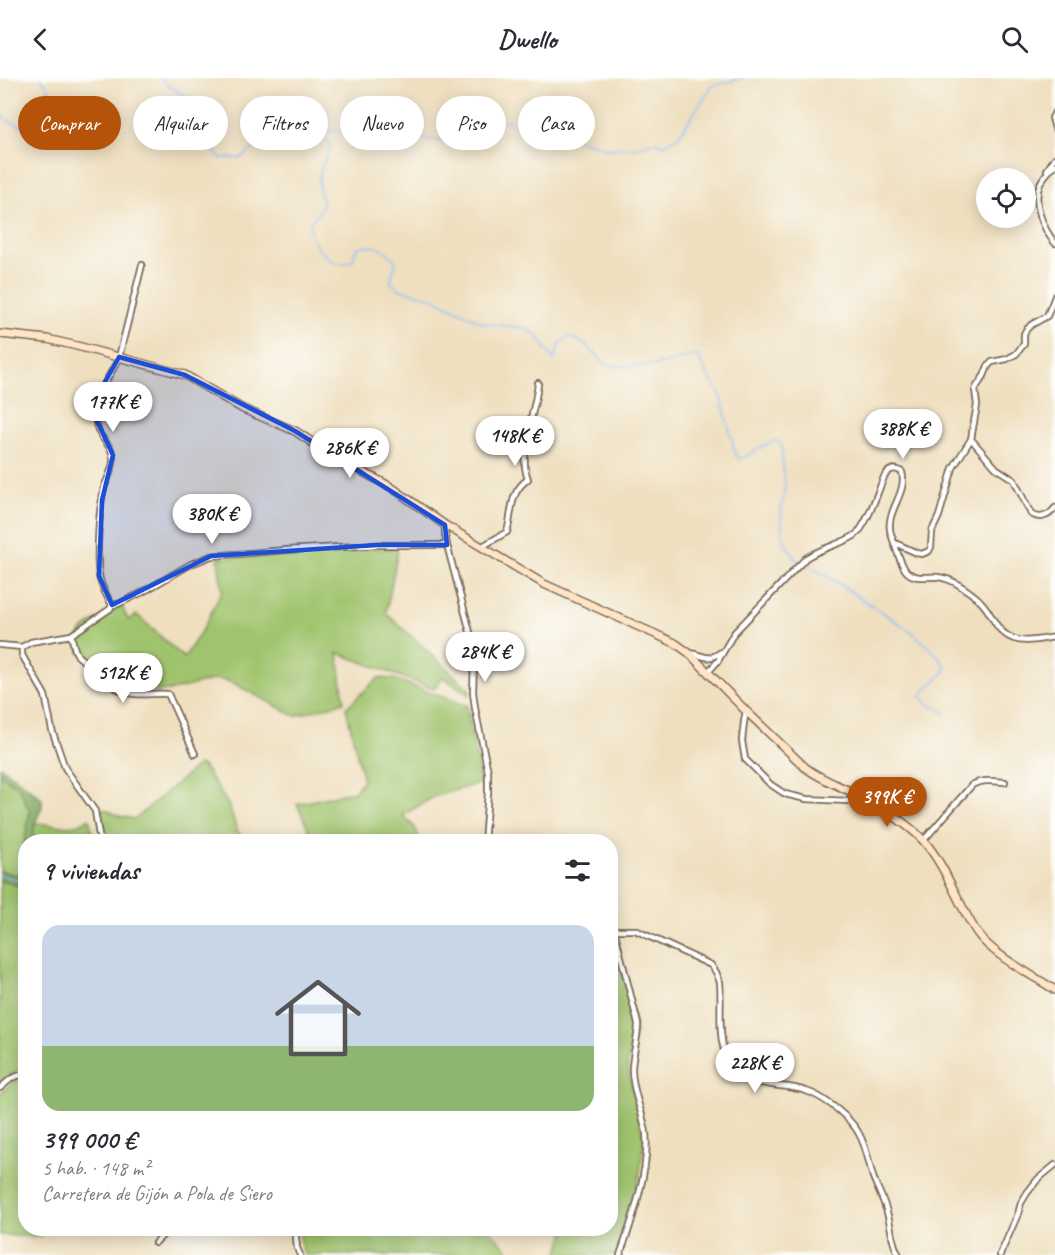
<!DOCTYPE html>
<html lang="es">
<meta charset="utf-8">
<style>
body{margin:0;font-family:Caveat,sans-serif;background:#f7f7f7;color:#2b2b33;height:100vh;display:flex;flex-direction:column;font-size:22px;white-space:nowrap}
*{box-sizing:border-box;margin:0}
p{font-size:20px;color:#7c7c81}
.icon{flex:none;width:33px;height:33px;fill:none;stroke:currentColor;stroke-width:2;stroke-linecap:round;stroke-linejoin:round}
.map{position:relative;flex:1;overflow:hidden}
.panel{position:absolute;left:18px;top:756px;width:600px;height:402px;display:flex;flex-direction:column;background:#fff;border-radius:24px;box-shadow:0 3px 15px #0003}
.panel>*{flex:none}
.guide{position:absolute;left:18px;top:18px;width:600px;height:54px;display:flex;gap:12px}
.buttons{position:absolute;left:976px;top:90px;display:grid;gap:12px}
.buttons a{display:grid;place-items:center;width:60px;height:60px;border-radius:50%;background:#fff;box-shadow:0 3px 15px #0003;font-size:30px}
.price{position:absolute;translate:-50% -51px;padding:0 14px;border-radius:21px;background:#fff;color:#222;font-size:20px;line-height:39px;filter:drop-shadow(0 2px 3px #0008)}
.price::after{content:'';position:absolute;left:50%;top:36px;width:18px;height:14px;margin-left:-9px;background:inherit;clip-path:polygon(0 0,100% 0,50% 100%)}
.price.active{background:#b45309;color:#fff}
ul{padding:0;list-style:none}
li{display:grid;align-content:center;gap:12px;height:318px;padding:0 24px}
li span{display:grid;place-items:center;height:186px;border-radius:18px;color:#555}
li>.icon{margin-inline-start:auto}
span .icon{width:108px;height:108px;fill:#fffc;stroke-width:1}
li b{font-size:26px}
h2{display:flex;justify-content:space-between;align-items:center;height:72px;padding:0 24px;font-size:26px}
.pill{padding:0 21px;border-radius:27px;background:#fff;box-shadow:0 3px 15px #0003;font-size:21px;line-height:54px}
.pill.active{background:#b45309;color:#fff}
header{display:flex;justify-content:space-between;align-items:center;height:78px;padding:0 24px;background:#fff;font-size:27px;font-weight:600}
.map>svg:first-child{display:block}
.green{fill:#a0c46e;stroke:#6e7746;stroke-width:1.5}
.forest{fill:#80aa61;stroke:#5e6a40;stroke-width:1.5}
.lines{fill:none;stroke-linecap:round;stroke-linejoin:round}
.stream{stroke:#88bbf6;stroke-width:1.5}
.street-casing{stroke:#7a6956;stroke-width:8}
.secondary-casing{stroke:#7a6956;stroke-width:10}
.street{stroke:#fff;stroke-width:4.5}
.secondary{stroke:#ffe4c6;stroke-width:7}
.marked{fill:#1d4ed8;fill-opacity:0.2;stroke:#1d4ed8;stroke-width:4.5;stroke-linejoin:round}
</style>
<header><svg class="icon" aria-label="back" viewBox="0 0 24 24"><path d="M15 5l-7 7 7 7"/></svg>Dwello<svg class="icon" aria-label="search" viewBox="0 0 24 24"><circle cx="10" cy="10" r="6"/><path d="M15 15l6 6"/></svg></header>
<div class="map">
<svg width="1055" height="1177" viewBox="0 0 1055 1177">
<rect width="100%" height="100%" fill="#fdfcf7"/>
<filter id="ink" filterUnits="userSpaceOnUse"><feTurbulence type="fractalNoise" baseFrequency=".0167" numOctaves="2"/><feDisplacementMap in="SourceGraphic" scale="12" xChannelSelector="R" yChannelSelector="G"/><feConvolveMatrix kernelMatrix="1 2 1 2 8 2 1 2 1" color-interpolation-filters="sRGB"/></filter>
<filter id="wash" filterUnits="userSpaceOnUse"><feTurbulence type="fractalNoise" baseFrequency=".008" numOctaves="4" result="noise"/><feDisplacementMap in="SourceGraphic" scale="24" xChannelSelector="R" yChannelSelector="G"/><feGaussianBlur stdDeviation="1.35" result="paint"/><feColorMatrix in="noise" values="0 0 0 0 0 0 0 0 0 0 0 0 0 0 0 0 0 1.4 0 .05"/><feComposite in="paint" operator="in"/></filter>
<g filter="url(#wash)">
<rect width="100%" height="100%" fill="#efdfbf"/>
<path class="green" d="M372,470L398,472L386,535L469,611V617L443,599L434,611L338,575L344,624L295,638L231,604L217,601L169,613H143L128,612L120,609L110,602L79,574C78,568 76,561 80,555C87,546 111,534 122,528L128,542L137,537L184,580L204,549L222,513L218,480L324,474Z
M378,600L394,601L467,628L481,705L435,718L403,737L415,750L421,763H314L297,726L355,713L363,702L346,630Z
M198,687L203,688L228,726L237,752L244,763H105L98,733L105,731L119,738L135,741Z
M0,696L20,711L30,734L24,765L25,783L19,798H9L0,793Z
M89,740L94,763L32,764L35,745C52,746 76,753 89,740Z
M1,802L20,808L25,812L26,990L20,991L0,1004V804Z
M611,857L613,859L635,946V956L627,986L644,1062L640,1096L631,1137L617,1177H557L565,1156L560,1151L610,1150Z
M25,999L26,1150L49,1151L40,1159L0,1157V1015L13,1004Z
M298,1151H489L513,1177H304Z"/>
<path class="forest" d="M0,688L38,717L42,722V729L35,745L32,763L26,764L25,812L20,808L2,802L0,804V793L19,798L24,784L25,763L30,734L20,711L0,696Z"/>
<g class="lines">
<path class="stream" d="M162,0L167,7L194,23V29L198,53L220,80H241L256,69L292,30L299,29L309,34L331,69C319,91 315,102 323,127C319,136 312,140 309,148C310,155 312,162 316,167C324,179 339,192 353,182L355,173L358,169C376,166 385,169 396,184L391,201V205L399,211L433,220L483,245L524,250L535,256L554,282L560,265L568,259C585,262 594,275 605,286L621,288H651L693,278H698L706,295L720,315L736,378L740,381C752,376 763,365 777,363L782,367L783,391L785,408L781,432L782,449L785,465L797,483L808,487L836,504L912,554L938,578L946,590C940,604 927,605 921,618L927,625L945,635
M0,35L5,41L21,48C35,41 56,32 49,12C47,7 45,4 41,0
M319,50L347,56L363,63H378L401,58L440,63L453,59L471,44L490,41L506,43L548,57L570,58L607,71L618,70H634L654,64L663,67L678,59L712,8L743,0
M0,797C7,801 17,800 26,803"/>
</g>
</g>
<g filter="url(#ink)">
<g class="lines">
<g class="street-casing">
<path id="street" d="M1055,34L1052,40L1055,51
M1055,87C1049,93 1043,98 1040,106C1032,124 1043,151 1055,165
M1047,92L1055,80
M971,361L996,390L1014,402L1031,436C1040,442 1049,438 1055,430
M445,447V456L447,467L470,554L474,584L473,614L475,630L488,694V715L484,764
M895,465L917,475L922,476L929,473L931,469L932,453L939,438L953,390L971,361L977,327L975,312L977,308L984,298L988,288L992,284L1007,281L1016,276L1024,266V256L1026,252L1031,247L1047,238L1055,218
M481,469L507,454C513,432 509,415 528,401C517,373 536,333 538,305
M112,527C107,517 100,508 99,497C96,478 99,429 104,410C107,401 112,393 113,384C114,370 106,366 100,356C85,328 108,303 119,279L142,187
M71,557L75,572L78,578C96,593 111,614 135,616C146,617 157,615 168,616L195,676
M0,567L22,569L31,564L71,557L110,531L112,527L118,526L141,515L191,486L211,478L287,472L377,467H447
M22,569V577L45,617L52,652L65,690L95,733L100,764
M689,575C705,576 705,585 721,574
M708,594L718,583L734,555L806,480C821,470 839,467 854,458C866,451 878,413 884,399C889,391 894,389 902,394C908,416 884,434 891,456C895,466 900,487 907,494C916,502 927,498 938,499C945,500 953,503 959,507C967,512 975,517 981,524C994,537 994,553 1014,561C1026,565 1042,561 1055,559
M746,633L744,644L742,663L745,681L770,706L785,716L806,721L869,724
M923,763L972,707C982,701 994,703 1005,704
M610,852L616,859L638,946C638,962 632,977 632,992C632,1014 643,1034 646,1055C650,1090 632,1144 620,1177
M612,852H635L711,887L716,894L720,904C722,925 718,948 723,968C725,976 729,982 734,988C756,1014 778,1003 806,1013C822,1018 843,1034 854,1048C865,1062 868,1082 873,1099C878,1112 885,1124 888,1138C892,1151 891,1165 899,1177
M0,1010L12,1000L26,995
M295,1150L297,1170L300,1177
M155,1165L170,1150
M1000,1177L1018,1136L1021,1125L1027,1115L1038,1101L1055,1087"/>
</g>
<g class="secondary-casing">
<path id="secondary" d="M0,256L47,261L77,268L185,297L243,331L295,353L331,377L391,409L445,447L544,506L675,565L689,575L746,633L806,690C822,702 840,708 858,717C876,725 909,747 922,761C947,788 957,826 978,856C993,877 1032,897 1055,912"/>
</g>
<use href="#street" class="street"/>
<use href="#secondary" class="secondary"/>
</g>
</g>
<path class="marked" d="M119,279L185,297L295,353L445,447L447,467H377L211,478L112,527L99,498L102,422L113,377L97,343L101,311Z"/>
</svg>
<div class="buttons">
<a><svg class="icon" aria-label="locate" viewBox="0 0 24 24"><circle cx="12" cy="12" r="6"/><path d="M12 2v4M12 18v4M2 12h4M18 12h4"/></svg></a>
</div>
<b class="price" style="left:113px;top:355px">177K €</b>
<b class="price" style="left:903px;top:382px">388K €</b>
<b class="price" style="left:515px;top:389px">148K €</b>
<b class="price" style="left:350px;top:401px">286K €</b>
<b class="price" style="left:212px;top:467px">380K €</b>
<b class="price" style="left:485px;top:605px">284K €</b>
<b class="price" style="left:123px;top:626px">512K €</b>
<b class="price active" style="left:887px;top:750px">399K €</b>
<b class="price" style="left:755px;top:1016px">228K €</b>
<div class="guide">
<a class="pill active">Comprar</a>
<a class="pill">Alquilar</a>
<a class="pill">Filtros</a>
<a class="pill">Nuevo</a>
<a class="pill">Piso</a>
<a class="pill">Casa</a>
</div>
<section class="panel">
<h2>9 viviendas<svg class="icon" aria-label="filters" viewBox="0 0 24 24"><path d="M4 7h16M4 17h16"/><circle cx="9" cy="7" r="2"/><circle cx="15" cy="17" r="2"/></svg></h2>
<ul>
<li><span style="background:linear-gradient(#c9d6e8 65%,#8fb573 0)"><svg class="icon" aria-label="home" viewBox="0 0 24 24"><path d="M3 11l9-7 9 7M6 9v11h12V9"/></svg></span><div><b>399 000 €</b><p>5 hab. · 148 m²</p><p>Carretera de Gijón a Pola de Siero</p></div></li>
</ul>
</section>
</div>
